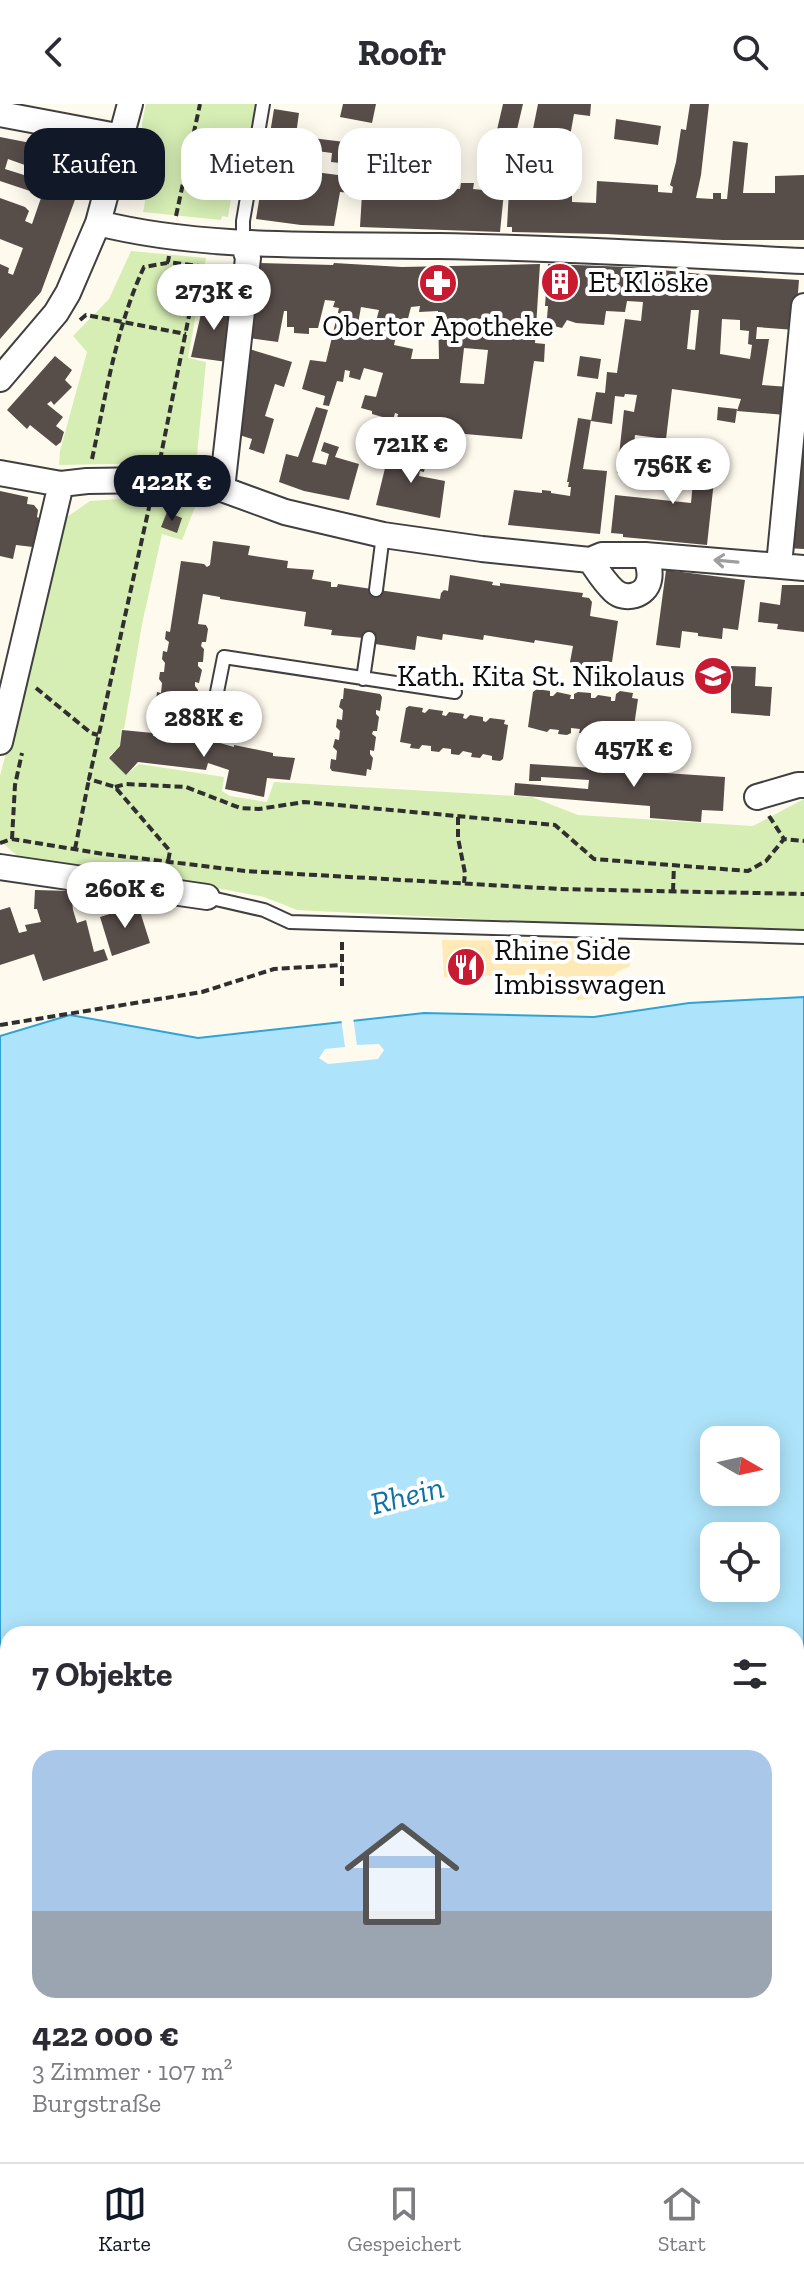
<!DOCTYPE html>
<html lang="de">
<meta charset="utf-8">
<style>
body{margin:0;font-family:"Zilla Slab",serif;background:#f2f2f3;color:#2b2b33;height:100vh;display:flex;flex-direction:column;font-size:30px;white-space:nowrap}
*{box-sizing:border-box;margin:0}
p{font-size:26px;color:#7c7c81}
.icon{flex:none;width:44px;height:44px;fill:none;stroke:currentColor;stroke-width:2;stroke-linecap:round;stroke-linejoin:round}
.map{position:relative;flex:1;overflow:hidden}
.sheet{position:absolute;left:0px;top:1522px;width:804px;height:536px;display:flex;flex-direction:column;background:#fff;border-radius:24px 24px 0 0;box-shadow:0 4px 20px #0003}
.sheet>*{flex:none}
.banner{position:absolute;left:24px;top:24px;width:756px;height:72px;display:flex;gap:16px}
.needle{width:52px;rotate:99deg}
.controls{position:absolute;left:700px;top:1322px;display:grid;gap:16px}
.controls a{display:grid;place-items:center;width:80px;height:80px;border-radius:16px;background:#fff;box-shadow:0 4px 20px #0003;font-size:40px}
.price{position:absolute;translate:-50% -68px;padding:0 18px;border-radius:28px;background:#fff;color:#222;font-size:26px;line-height:52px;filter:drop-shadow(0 2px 4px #0008)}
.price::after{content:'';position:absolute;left:50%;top:48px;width:24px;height:18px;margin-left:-12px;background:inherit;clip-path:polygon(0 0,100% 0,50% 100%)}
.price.on{background:#111827;color:#fff}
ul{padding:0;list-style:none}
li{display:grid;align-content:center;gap:16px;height:424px;padding:0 32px}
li+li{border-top:2px solid #e1e1e2}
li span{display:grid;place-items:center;height:248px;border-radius:24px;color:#555}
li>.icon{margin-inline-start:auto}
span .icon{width:144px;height:144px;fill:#fffc;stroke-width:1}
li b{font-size:34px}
h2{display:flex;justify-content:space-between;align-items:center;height:96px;padding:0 32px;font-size:34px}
.tag{padding:0 28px;border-radius:24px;background:#fff;box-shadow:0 4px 20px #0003;font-size:28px;line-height:72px}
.tag.on{background:#111827;color:#fff}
header{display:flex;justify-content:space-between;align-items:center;height:104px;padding:0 32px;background:#fff;font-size:36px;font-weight:800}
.tabs{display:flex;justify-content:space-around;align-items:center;height:112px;border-top:2px solid #e1e1e2;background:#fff;font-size:22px;color:#7c7c81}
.tabs a{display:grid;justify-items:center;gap:4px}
.tabs .on{color:#111827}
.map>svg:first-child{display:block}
.green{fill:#d6edb4}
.sand{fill:#ffe9b6}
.water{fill:#aee4fb;stroke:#30a2d7;stroke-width:2;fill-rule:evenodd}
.pier{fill:#fffaee}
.building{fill:#574d49;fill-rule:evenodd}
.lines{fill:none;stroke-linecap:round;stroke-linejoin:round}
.lane-casing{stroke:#404040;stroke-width:16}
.street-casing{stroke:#404040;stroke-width:28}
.path{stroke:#2f2f2f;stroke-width:4;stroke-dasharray:8 4;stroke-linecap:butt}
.lane{stroke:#fff;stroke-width:12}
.street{stroke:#fff;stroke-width:24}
.oneway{stroke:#9e9e9e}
.labels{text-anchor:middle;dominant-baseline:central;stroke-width:8;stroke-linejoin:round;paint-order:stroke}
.poi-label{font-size:30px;fill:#0d0d0d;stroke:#fff;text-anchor:start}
.water-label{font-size:32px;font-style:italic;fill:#0d72a8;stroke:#fff}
</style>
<header><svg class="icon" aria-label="back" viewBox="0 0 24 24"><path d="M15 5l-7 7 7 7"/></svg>Roofr<svg class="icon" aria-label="search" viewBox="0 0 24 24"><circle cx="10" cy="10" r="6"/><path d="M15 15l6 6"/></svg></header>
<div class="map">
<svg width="804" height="2058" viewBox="0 0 804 2058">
<rect width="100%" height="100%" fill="#fffaee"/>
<path class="green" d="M146,0H256L239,96L231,95L228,113L222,112L221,116L143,108L153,56L142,33V19Z
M131,147L206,154L188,254L206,258L196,361L159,359L59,361L60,347L87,248L73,232L109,195Z
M149,393L197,398L182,436L162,430L142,520L124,625H121L120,642L108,653L126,671L139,660L224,673L222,687L230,692L267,698L274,678L532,693L578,711L753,722L804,695V827L692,826L297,806L264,793L212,783L27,760L0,737V672L67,413L90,397Z"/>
<path class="sand" d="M442,836L630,838V862L617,868L594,894L578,896L547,870L444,873Z"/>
<path class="water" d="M804,893V1893L796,1892V1530H8V1938H6L0,1948V932L70,911L198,934L424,909L594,913L689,899ZM714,1336H766V1388H714ZM714,1432H766V1484H714Z
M0,1985L8,1997V2041L2,2050L0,2048Z"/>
<path class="pier" d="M353,913L357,941L379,940L384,946L378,955L328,960L319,954L325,945L345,943L341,914Z"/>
<path class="building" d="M343,0H376L372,19L340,13Z
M503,0H523L505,76L486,73Z
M538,0H591L590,12L574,10L569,38L576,39L572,80L562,78L560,88L572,89V98L596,99L597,77L658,81V88L672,89L673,83L670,81L676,58L681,25L686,26L690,0H709L701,71L696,94L713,95V89H721V95H727L733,37L748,39L743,89H775V72L804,71V136H723L607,130L512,128V123H507L509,86H518L519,76L532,30Z
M274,5L299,9L294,45L297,46L296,54L293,53L289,79L297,81L299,66L338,71L340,59L331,58L332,49L309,46L312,34L361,40L359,52H365L366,41L386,44L384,63L403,66L404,56L413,53H418L425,59L424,70L434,72L439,78L446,79L447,84L460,85L461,79H474L473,85L504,88L500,128L360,123L362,90L340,88L334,122L301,121L256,115Z
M616,15L661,22L658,41L614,35Z
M0,33L87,50L90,55L41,188L0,235V160L9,164L8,169L13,171L23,144L0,135V94L25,103L29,107L25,117L32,120L42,91L0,77ZM8,55L50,70L45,84L42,82L43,77L5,65Z
M259,159L333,161L334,159L402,163L540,160L535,239L545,240L544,258L534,257L522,335L454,329V323L397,316L398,310L395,309L393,316L372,310V307L361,304L365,291L376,293L383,269L364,264L360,276L349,273L350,267L345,266L343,278L337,277L329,302L323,301L325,292L302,285L310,256L326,258L339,204L333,203L335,197L325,196L318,224H309V230L294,229V223H287V207H284L278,238L249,234ZM420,202L419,208L438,207L439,255H411L413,245L394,241L396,232H393L395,224L405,226L411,203ZM361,203L379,206L373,229L357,225ZM464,244L488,246L484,280L460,279Z
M548,160L631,163L701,170L799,176L795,226L757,223L756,235H769L762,281L789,283L786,311L737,307L741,295L672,285L666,335L635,331L631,370L617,369L624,306L634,308L637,291L625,290L624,293L615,292L612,320L591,317L596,288L605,289L607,268L617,269L625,215L641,217L643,198L627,197L625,208L606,207L604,221L576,219L567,216L562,224L554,222L545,215L547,214L548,202H545ZM691,206H699L695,246L687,245ZM722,215L740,216V226L749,227L748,240L752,241L750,255L720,250Z
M204,197L233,201L227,258L191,253Z
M246,244L292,258L284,283L275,280L265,312L274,315L264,350L249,345L252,335L236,330Z
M55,252L72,266L65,276L72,283L54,301L51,297L47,300L63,313L56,322L64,328L61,338L56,342L30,321L27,325L7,306Z
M580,252L601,255L598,275L577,272Z
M316,303L328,306L312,358L326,361L329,350L321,347L324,338L339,343L335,353L359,360L349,396L304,387L279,378L286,350L298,353Z
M718,303L737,305L735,319L717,316Z
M578,314L591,316L583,365L607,367L600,430L508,421L514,386L542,389V386L551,387V389L570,392L571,383H568L569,378H567Z
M804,316V445L787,444Z
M687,337L718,340L707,441L623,433V430L611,429L615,391L691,399L694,366L685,365Z
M401,342L428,347L424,368L420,367L419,372L445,377L440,414L376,401L387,356L398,358Z
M0,387L28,393L27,400L34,401L38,406L37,413L39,414L33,443L16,441L13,455L0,452Z
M167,408L182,414L177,429L161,423Z
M213,437L250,442L248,451L288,457L287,464L314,466L312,475L331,478V483H337L338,480L440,495L441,489L444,486L448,487L450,471L493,478L492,481L500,482V479L583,489L582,493L589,494L592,498L590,512L618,517L612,558H608L607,565L603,566L573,562L570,558L573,542L535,536L534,539L484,531L483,536L443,530L442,536L417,532L415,546L375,540V535L331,531L332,526L304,522L306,508L220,495V493L203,490L198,520L206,521L208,525L206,538H202L201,542L204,545L203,558H198V562L202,566L199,579L195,578V582L198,586L197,599L192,598L191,604L158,599L156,596L157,588L161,589L162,579L159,575L160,568H164L165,559L162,555L163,547L167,548L169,538L165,535L166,527L170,528L181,457L204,460L207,463L210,461Z
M666,466L745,476L738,526L723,524L722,535L698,532V529L682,527L680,544L656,541Z
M782,481H804V528L777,525L778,520L758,518L760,498L780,501Z
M731,562L756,563L755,582L772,583L770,612L731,609Z
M344,584L380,590L382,593L380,607L376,606V610L379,613L377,627H373L372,630L376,633L374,647L370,646V650L373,654L371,666L367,665L366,672L332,667L330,664L331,655L336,656L337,647L333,643L335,635L339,636L340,627L336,623L337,615L342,616L343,606L339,603L341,595H343Z
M537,585L550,587V592H553L557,588L571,591L570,595H574V590L578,588L591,589V594H595L598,591L611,593V597H615L616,590L620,587L633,589L632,594L638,595L633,629L630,631L621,630L622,626L613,624L612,631L608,634L600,632V628L592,627L588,630L579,629L580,625L571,624V629L567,631L558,630L559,626L550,625L547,628L528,623L533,588Z
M409,602L423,604L422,608L425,609L429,605L443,607L442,611L446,612L449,608L464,610L463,614L466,615L470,611L483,613V617L486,618L490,614L505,616L504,620L508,621L503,655L500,657L492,656V652L483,650L480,654L471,653L472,649L463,647L459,651L451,650V645L443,644L439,648L431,647V642L422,641L419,645L410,644L411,640L400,638L406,604Z
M122,626L153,629V632L166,634V631L192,634V638L204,639V636L213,637L234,643V641L273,649V652L295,654L290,676L267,674L264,693L225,685L229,666L208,659L206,666L138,658L126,671L109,654L120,642Z
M643,656L660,657L659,660L665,661V669L725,673L723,707L702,706L701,718L650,714V702L514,691L515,679L588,685L589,676L541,673V677H529L530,660L642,667Z
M35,786L71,787L73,806L77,819L86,816L94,848L104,845L108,856L43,877L34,850L0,861V806L10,803L19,829L27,827L25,821L41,818L37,805H34Z
M138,801L150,839L112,852L100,813Z"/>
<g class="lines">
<g class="lane-casing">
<path id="lane" d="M243,139V117L263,0
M376,486L383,431
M363,575L369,534
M212,613L224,553L455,588
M207,793L264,806L290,818L804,833"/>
</g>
<g class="street-casing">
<path id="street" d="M0,10L122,33
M98,119C205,146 328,140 438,142C560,144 682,151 804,157
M0,275L56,209L68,189L98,119L130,0
M0,369L61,380L87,377L155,376L222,385L285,408L383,431L482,445L590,456L602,451H645L804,464
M222,385L248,154L243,139
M590,456C597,466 604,478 614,487C625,497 646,492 649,476C651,467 648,459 645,451
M779,461L804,202
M0,638L61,380
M757,693L798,681H804
M0,763L207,793"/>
</g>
<path class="path" d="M176,112L200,0
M80,216L86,211L186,230
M92,355C106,291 116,223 144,163L167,159
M160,356L199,162L168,158L169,152
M150,399L89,675L115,683L170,747L168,758
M36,584L91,629L98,631
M115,683L126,680L186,683L240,704L259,705L304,698L555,721L594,755L748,767L766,757L784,735L804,737
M769,712L784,735
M458,713V734L465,769L464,779
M12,735L15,681L22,649
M0,739L12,735L104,750L245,767L560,785L804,790
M75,745L89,675
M673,787L674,761
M342,882V834
M0,921L202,888L274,865L342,861
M796,2035L804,2033
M604,2050L607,2058
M488,2058L507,2050
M719,2058L745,2050"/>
<use href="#lane" class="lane"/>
<use href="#street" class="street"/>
</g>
<defs><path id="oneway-shaft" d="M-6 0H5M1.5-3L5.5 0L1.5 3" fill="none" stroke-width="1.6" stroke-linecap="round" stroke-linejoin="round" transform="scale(2)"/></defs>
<use class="oneway" href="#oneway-shaft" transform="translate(726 457) rotate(-175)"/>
<defs>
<g id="building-disc" transform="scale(2)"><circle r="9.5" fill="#c81b32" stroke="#fff"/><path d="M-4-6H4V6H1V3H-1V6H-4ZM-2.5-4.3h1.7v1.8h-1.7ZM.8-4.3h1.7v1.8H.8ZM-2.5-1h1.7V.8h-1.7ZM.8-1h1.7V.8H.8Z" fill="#fff"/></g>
<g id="pharmacy-disc" transform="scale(2)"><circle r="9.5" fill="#c81b32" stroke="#fff"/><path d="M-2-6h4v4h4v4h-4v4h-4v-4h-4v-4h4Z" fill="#fff"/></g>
<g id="school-disc" transform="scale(2)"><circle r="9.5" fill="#c81b32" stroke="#fff"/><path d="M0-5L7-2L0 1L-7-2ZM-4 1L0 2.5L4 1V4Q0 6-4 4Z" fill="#fff"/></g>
<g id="restaurant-disc" transform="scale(2)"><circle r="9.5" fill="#c81b32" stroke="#fff"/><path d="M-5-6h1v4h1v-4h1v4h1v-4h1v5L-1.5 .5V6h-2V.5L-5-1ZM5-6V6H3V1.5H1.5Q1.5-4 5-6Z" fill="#fff"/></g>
</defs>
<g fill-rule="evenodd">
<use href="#building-disc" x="560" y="178"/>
<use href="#pharmacy-disc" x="438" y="179"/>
<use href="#school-disc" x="713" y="572"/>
<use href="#restaurant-disc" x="466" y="863"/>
</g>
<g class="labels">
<g class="poi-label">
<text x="588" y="178">Et Klöske</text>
<text x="438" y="222" text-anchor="middle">Obertor Apotheke</text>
<text x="685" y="572" text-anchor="end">Kath. Kita St. Nikolaus</text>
<text x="494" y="846">Rhine Side<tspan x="494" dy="34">Imbisswagen</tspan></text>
</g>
<g class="water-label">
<text transform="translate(407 1391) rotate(-14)">Rhein</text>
</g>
</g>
</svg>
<div class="controls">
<a><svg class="needle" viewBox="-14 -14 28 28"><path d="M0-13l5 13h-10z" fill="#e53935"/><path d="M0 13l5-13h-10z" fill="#7c7c81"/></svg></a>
<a><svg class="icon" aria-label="locate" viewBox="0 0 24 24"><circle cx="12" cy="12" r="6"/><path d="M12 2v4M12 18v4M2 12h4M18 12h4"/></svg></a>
</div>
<b class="price" style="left:214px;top:228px">273K €</b>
<b class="price" style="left:411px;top:381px">721K €</b>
<b class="price" style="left:673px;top:402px">756K €</b>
<b class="price on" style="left:172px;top:419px">422K €</b>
<b class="price" style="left:204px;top:655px">288K €</b>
<b class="price" style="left:634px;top:685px">457K €</b>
<b class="price" style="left:125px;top:826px">260K €</b>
<div class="banner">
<a class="tag on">Kaufen</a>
<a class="tag">Mieten</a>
<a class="tag">Filter</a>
<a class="tag">Neu</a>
</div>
<section class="sheet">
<h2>7 Objekte<svg class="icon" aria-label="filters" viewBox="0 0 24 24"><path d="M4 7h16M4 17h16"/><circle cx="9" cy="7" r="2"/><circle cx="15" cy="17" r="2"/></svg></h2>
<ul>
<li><span style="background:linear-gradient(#a9c7e8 65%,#9aa5b1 0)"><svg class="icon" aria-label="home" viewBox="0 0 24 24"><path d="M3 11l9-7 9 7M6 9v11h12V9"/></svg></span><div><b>422 000 €</b><p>3 Zimmer · 107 m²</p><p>Burgstraße</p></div></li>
</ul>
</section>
</div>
<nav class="tabs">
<a class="on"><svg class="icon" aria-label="map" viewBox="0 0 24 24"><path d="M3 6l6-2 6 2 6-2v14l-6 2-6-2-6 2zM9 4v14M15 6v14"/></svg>Karte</a>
<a><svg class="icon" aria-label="saved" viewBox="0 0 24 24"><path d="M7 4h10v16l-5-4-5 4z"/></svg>Gespeichert</a>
<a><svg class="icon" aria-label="home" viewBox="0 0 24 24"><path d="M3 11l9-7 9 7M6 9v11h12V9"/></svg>Start</a>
</nav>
